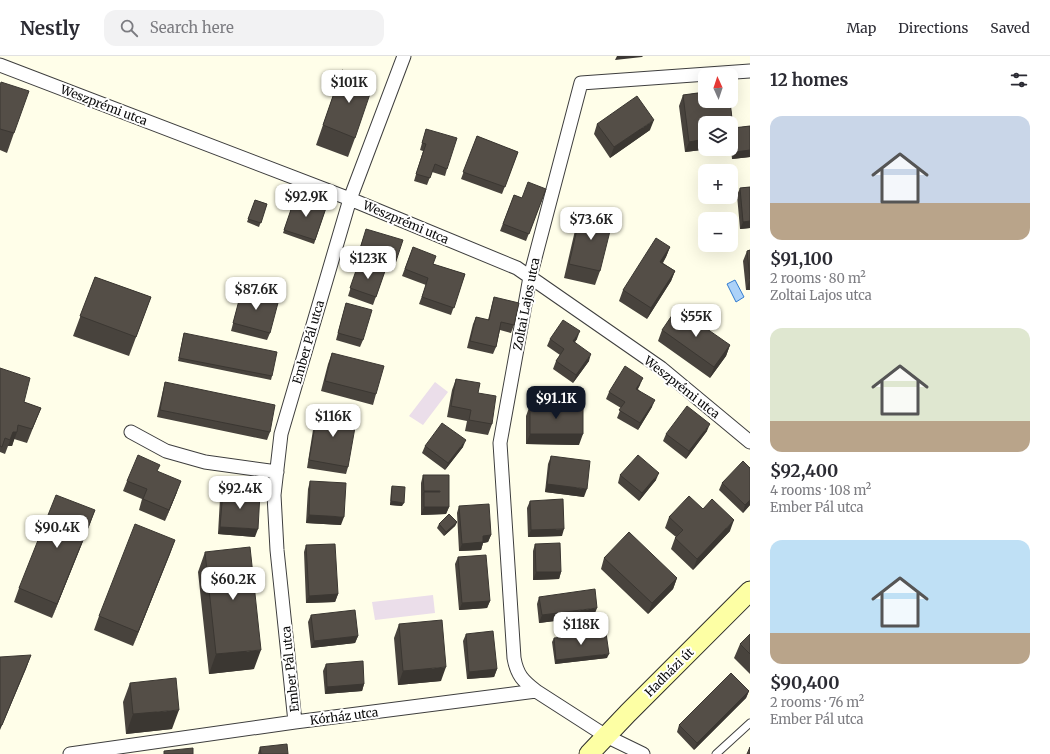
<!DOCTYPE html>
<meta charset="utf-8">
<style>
body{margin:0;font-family:Merriweather,serif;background:#f2f2f3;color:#2b2b33;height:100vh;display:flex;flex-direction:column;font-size:15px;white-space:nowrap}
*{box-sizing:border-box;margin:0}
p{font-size:13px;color:#7c7c81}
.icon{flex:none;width:22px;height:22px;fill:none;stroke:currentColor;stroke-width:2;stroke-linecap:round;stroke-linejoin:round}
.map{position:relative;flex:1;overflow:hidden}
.details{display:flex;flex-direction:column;background:#fff;width:300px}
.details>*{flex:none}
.needle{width:26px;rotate:357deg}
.controls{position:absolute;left:698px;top:12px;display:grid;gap:8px}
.controls a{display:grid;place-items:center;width:40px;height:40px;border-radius:8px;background:#fff;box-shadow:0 4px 16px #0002;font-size:20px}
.price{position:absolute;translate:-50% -34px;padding:0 9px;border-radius:8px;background:#fff;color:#222;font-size:13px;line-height:26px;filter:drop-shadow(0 1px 2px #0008)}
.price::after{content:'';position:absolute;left:50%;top:24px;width:12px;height:9px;margin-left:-6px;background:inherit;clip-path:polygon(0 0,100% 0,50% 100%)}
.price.on{background:#111827;color:#fff}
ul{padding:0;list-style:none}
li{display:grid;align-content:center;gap:8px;height:212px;padding:0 20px}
li span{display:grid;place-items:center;height:124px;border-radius:12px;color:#555}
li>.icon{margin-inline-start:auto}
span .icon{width:72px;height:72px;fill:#fffc;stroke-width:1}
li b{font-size:17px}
h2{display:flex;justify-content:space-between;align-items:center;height:48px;padding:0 20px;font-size:17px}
header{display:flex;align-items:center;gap:24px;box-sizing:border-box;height:56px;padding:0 20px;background:#fff;border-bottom:1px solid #e1e1e2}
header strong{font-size:19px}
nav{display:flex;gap:22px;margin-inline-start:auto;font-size:14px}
.search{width:280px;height:36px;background:#f2f2f3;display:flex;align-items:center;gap:10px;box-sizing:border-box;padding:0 14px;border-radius:12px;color:#7c7c81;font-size:15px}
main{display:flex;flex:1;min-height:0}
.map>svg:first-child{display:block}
.industrial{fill:#ebdeea}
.water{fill:#acd2f8;stroke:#327cd0}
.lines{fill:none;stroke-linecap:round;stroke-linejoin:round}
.lane-casing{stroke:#3e3e3e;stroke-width:9}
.street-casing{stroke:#3e3e3e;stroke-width:15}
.secondary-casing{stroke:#2d2d2d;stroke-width:21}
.lane{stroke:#fff;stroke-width:7}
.street{stroke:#fff;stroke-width:13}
.secondary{stroke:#fdffa4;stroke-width:19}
.wall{fill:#48433d}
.shaded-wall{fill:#3b3732}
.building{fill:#544e47;stroke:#3b3732}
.labels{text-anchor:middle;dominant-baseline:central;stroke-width:4;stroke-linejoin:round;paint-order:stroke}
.street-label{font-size:12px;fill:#0b0b0b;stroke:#fff}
</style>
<header>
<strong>Nestly</strong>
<div class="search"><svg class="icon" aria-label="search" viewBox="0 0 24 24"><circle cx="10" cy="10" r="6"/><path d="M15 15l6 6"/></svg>Search here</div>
<nav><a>Map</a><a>Directions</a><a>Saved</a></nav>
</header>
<main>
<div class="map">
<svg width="750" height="698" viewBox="0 0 750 698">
<rect width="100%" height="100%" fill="#fffee9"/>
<path class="industrial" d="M435,326L448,336L423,369L409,360Z
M433,539L435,557L375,564L372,546Z"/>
<path class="water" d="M735,224L744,241L736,246L727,228Z"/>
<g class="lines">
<g class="lane-casing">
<path id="lane" d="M716,698L750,667"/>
</g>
<g class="street-casing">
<path id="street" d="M0,9L350,143L517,212L661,312L750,386
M131,376L166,395L205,406L277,416
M536,635C523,625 517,619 514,602L500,387L530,221L581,27L750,15
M295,666L277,494L274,439L281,378L350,143L404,0
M70,698L295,666L536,635L606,680L643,698"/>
</g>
<g class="secondary-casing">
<path id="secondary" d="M589,698L628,657L750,535"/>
</g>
<use href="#lane" class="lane"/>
<use href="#street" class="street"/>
<use href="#secondary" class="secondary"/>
</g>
<path class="wall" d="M342,14L355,82L348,101L316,89Z
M0,30L14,77L7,97L0,94Z
M705,36V45H730L733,72L750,70V101L732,103L731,93V67H705V93H710L685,96L679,50L683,39Z
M597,68L650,74L610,102L594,78Z
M426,73L447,113L445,120L432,116L427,129L414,125L423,95L420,94Z
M477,80L518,96L502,138L461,123Z
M750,131V172L740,173L737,139L740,132Z
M546,133L526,185L500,175L514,139L522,142Z
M296,139L327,149L314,188L283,177Z
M255,144L267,148L259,171L247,166Z
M581,156L600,215L595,229L564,222L576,170Z
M364,180L395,208L392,215L356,203Z
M413,191L433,208L465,218L451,259L419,248L426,229L402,220Z
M670,191L666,201L663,207L675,215L671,225L647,263L619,245L623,234Z
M750,194V234H746L743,205L747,195Z
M359,206L385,215L373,249L348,240Z
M95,221L151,241L129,300L73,280Z
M242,233L270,277L267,284L231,275L240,241Z
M494,241L514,269L511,277L500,274L496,291L493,298L467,292L473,268L476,261L488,264L492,248Z
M346,247L363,284L360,291L336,284L344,254Z
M662,274L730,289L726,300L710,322L658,285Z
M184,277L272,320L271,324L178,305L183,281Z
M550,283H577L575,286L589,305L573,327L553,313L556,305L560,299L547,290Z
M332,297L376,338L373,349L321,335L328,308Z
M0,312L24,346L41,352L27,387L14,383L12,390H8L5,398L0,396Z
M456,323L478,337L492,368L488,379L465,375L467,365L447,361L452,334Z
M165,326L270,376L267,384L157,361L163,334Z
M640,329L638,333L652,351L638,374L617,362L621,352L606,343L609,336Z
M530,349L579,389L526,388V360Z
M318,353L348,411L346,418L307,412L315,361Z
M707,375L686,403L663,385L666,378Z
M425,390L463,391L445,414L422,397Z
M551,400L584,441L545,436L548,408Z
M750,412V449L743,457L719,434L722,427Z
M158,416L177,436L165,465L139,454L142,443L123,435L127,425Z
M423,419L449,451L446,458L421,459V427Z
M620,419L656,424L639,445L618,427Z
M310,425L341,469L306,467L308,433Z
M392,430L402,450L390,449L391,434Z
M223,435L255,481L218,478L220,442Z
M530,445L562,480L528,481L527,452Z
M459,450L491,479L488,486L483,487L481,494L459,495L457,457Z
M703,453L730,475L693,514L671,493L675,482L676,481L665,472L669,461Z
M95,454L52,562L14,546L19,532Z
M457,466L455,470L444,480L437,472L439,468Z
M175,484L133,590L94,574L99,560Z
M535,488L561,516L559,523L533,524V495Z
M306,489L338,538L335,546L306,547L304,496Z
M205,496L254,613L209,618L198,516Z
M458,501L490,545L487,552L459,554L455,508Z
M604,502L677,522L673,533L648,558L601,513Z
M539,541L594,560L539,567L537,548Z
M311,559L358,580L355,587L311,592L308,566Z
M399,568L441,625L398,629L394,582Z
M466,578L497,613L494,621L467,623L463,585Z
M750,578V618L734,602L740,588Z
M554,582L607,602L555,608L552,586Z
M326,608L364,628L362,635L325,638L323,615Z
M130,627L172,673L126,678L123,646Z
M749,635L746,642L694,694L677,676L679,669Z
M260,691L288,698H258Z"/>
<path class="shaded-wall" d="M617,0H643L642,1L615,4Z
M654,64L650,74L610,102L614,91Z
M731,80H734L731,89Z
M705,83V93H710L685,96L689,86Z
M750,94V101L732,103L735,96Z
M750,165V172L740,173L743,166Z
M670,191L666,201L656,216L660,206Z
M675,215L671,225L647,263L651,252Z
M750,223V234H746Z
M580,275L577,283L570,292L573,285Z
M730,289L726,300L710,322L714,311Z
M591,298L589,305L573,327L576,319Z
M643,322L640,329L633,340L636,333Z
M655,344L652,351L638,374L640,367Z
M710,368L707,375L686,403L689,395Z
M13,376H17L12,390H8Z
M530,378H583L579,389L526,388Z
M466,384L463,391L445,414L448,407Z
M659,417L656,424L639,445L642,437Z
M181,425L177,436L165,465L169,454Z
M547,428L587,433L584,441L545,436Z
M424,435H440L438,442L424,436L421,442Z
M750,444V449L743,457L745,449Z
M391,445L404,447L402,450L390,449Z
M424,451H449L446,458L421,459Z
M95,454L90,468L52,562L57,548Z
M309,459L344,461L341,469L306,467Z
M734,464L730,475L693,514L697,503Z
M457,466L455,470L444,480L446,476Z
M220,471L258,473L255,481L218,478Z
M564,473L562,480L528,481L531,474Z
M491,479L488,486L483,487L481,494L459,495L462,488L483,480Z
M175,484L170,498L133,590L138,576Z
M536,516H561L559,523L533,524Z
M677,522L673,533L648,558L652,547Z
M338,538L335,546L306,547L309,540Z
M490,545L487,552L459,554L462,547Z
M597,552L594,560L539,567L542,559Z
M358,580L355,587L311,592L314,585Z
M261,594L254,613L209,618L216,598Z
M609,598L607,602L555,608L556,604Z
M31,599L26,613L0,674V669Z
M446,611L441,625L398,629L403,615Z
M497,613L494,621L467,623L469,616Z
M364,628L362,635L325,638L327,631Z
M749,635L746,642L694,694L697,687Z
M179,654L172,673L126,678L133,658Z"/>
<path class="building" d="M342,14L374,26L355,82L323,69Z
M1,26L29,35L14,77L0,73V30Z
M705,36V45H730L734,80H731V67H705V83L689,86L683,39Z
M637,40L654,64L614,91L597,68Z
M750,70V94L735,96L733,83L734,80L733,72Z
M426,73L457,82L447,113L435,108L430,122L416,118L426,88L422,87Z
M477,80L518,96L505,131L463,116Z
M528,126L546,133L529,178L503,168L514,139L522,142Z
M750,131V165L743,166L740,132Z
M296,139L327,149L315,184L284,174Z
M255,144L267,148L261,167L248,163Z
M581,156L613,163L600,215L569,208Z
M366,173L403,184L395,208L359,196Z
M656,182L670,191L660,206L675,215L651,252L623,234Z
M413,191L436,200L433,208L465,218L454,252L422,241L428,222L405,213Z
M750,194V223L747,195Z
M359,206L385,215L376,241L350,232Z
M95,221L151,241L136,281L80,260Z
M242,233L279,243L270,277L233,267Z
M494,241L519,247L514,269L501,266L496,291L470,285L476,261L489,264Z
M346,247L372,254L363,284L338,277Z
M677,252L730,289L714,311L662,274Z
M563,264L580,275L573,285L591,298L576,319L556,305L564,293L550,283Z
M184,277L277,296L272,320L179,302Z
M332,297L384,310L376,338L325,325Z
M625,310L643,322L636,333L655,344L640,367L619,354L625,346L609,336Z
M0,312L30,322L24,346L41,352L32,373L18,369L17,376H13L10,384L5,382L2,391L0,390Z
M456,323L480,327L478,337L496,340L492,368L469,364L471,354L451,350Z
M165,326L275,349L270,376L160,354Z
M530,349H583V378H530Z
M687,350L710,368L689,395L666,378Z
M318,353L357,360L348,411L309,404Z
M442,367L466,384L448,407L425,390Z
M138,399L160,409L157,415L181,425L169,454L143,443L147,433L127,425Z
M638,399L659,417L642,437L620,419Z
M551,400L590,405L587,433L547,428Z
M743,405L750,412V444L745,449L722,427Z
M423,419H449V451H424V436H440V435H424Z
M310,425L346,427L344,461L309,459Z
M392,430L405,431L404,447L391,445Z
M223,435L260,437L258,473L220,471Z
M56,439L95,454L57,548L19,532Z
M689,440L703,453L712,443L734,464L697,503L675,482L683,474L669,461Z
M563,443L564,473L531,474L530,445Z
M489,448L491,479L483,480V486L462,488L459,450Z
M449,458L457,466L446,476L439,468Z
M135,468L175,484L138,576L99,560Z
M629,476L677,522L652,547L604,502Z
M560,487L561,516H536L535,488Z
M335,488L338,538L309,540L306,489Z
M250,491L261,594L216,598L205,496Z
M486,499L490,545L462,547L458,501Z
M595,533L597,552L542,559L539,541Z
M355,554L358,580L314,585L311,559Z
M442,564L446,611L403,615L399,568Z
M493,575L497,613L469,616L466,578Z
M606,577L609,598L556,604L554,582Z
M750,578V598L740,588Z
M31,599L2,669H0V601Z
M363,605L364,628L327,631L326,608Z
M731,617L749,635L697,687L679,669Z
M176,622L179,654L133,658L130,627Z
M287,688L288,698H261L260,691Z
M750,691V698H747Z
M193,692V698H164V695Z"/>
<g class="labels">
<g class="street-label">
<text transform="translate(104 49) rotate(21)">Weszprémi utca</text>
<text transform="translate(406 166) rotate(23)">Weszprémi utca</text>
<text transform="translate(526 248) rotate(-79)">Zoltai Lajos utca</text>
<text transform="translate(308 286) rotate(-74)">Ember Pál utca</text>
<text transform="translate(682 331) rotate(38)">Weszprémi utca</text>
<text transform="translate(290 613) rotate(-96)">Ember Pál utca</text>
<text transform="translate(669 616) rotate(-45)">Hadházi út</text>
<text transform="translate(344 660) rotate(-7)">Kórház utca</text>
</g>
</g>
</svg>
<div class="controls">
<a><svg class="needle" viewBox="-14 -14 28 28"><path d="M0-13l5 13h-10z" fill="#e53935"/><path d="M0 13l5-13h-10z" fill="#7c7c81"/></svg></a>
<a><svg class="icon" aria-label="layers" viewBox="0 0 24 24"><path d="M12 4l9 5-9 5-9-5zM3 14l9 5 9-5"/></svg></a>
<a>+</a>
<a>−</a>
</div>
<b class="price" style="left:349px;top:48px">$101K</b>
<b class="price" style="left:306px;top:162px">$92.9K</b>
<b class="price" style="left:591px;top:185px">$73.6K</b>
<b class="price" style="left:368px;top:224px">$123K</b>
<b class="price" style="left:256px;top:255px">$87.6K</b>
<b class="price" style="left:696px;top:282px">$55K</b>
<b class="price on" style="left:556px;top:364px">$91.1K</b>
<b class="price" style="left:333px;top:382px">$116K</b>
<b class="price" style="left:240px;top:454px">$92.4K</b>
<b class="price" style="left:57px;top:493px">$90.4K</b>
<b class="price" style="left:233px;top:545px">$60.2K</b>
<b class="price" style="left:581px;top:590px">$118K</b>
</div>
<section class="details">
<h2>12 homes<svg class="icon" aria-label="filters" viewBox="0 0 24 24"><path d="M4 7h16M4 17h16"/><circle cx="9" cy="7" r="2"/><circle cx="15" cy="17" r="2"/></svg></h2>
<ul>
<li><span style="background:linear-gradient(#c9d6e8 70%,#b9a48a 0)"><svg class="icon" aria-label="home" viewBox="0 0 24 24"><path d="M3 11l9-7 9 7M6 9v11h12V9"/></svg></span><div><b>$91,100</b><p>2 rooms · 80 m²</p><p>Zoltai Lajos utca</p></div></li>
<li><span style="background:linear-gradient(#dfe7d0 75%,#b9a48a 0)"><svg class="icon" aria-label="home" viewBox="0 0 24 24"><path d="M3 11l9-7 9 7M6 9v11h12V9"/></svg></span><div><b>$92,400</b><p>4 rooms · 108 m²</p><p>Ember Pál utca</p></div></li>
<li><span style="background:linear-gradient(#bfe0f5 75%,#b9a48a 0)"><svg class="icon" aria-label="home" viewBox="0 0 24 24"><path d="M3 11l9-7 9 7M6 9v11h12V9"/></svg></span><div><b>$90,400</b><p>2 rooms · 76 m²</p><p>Ember Pál utca</p></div></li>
</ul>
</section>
</main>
